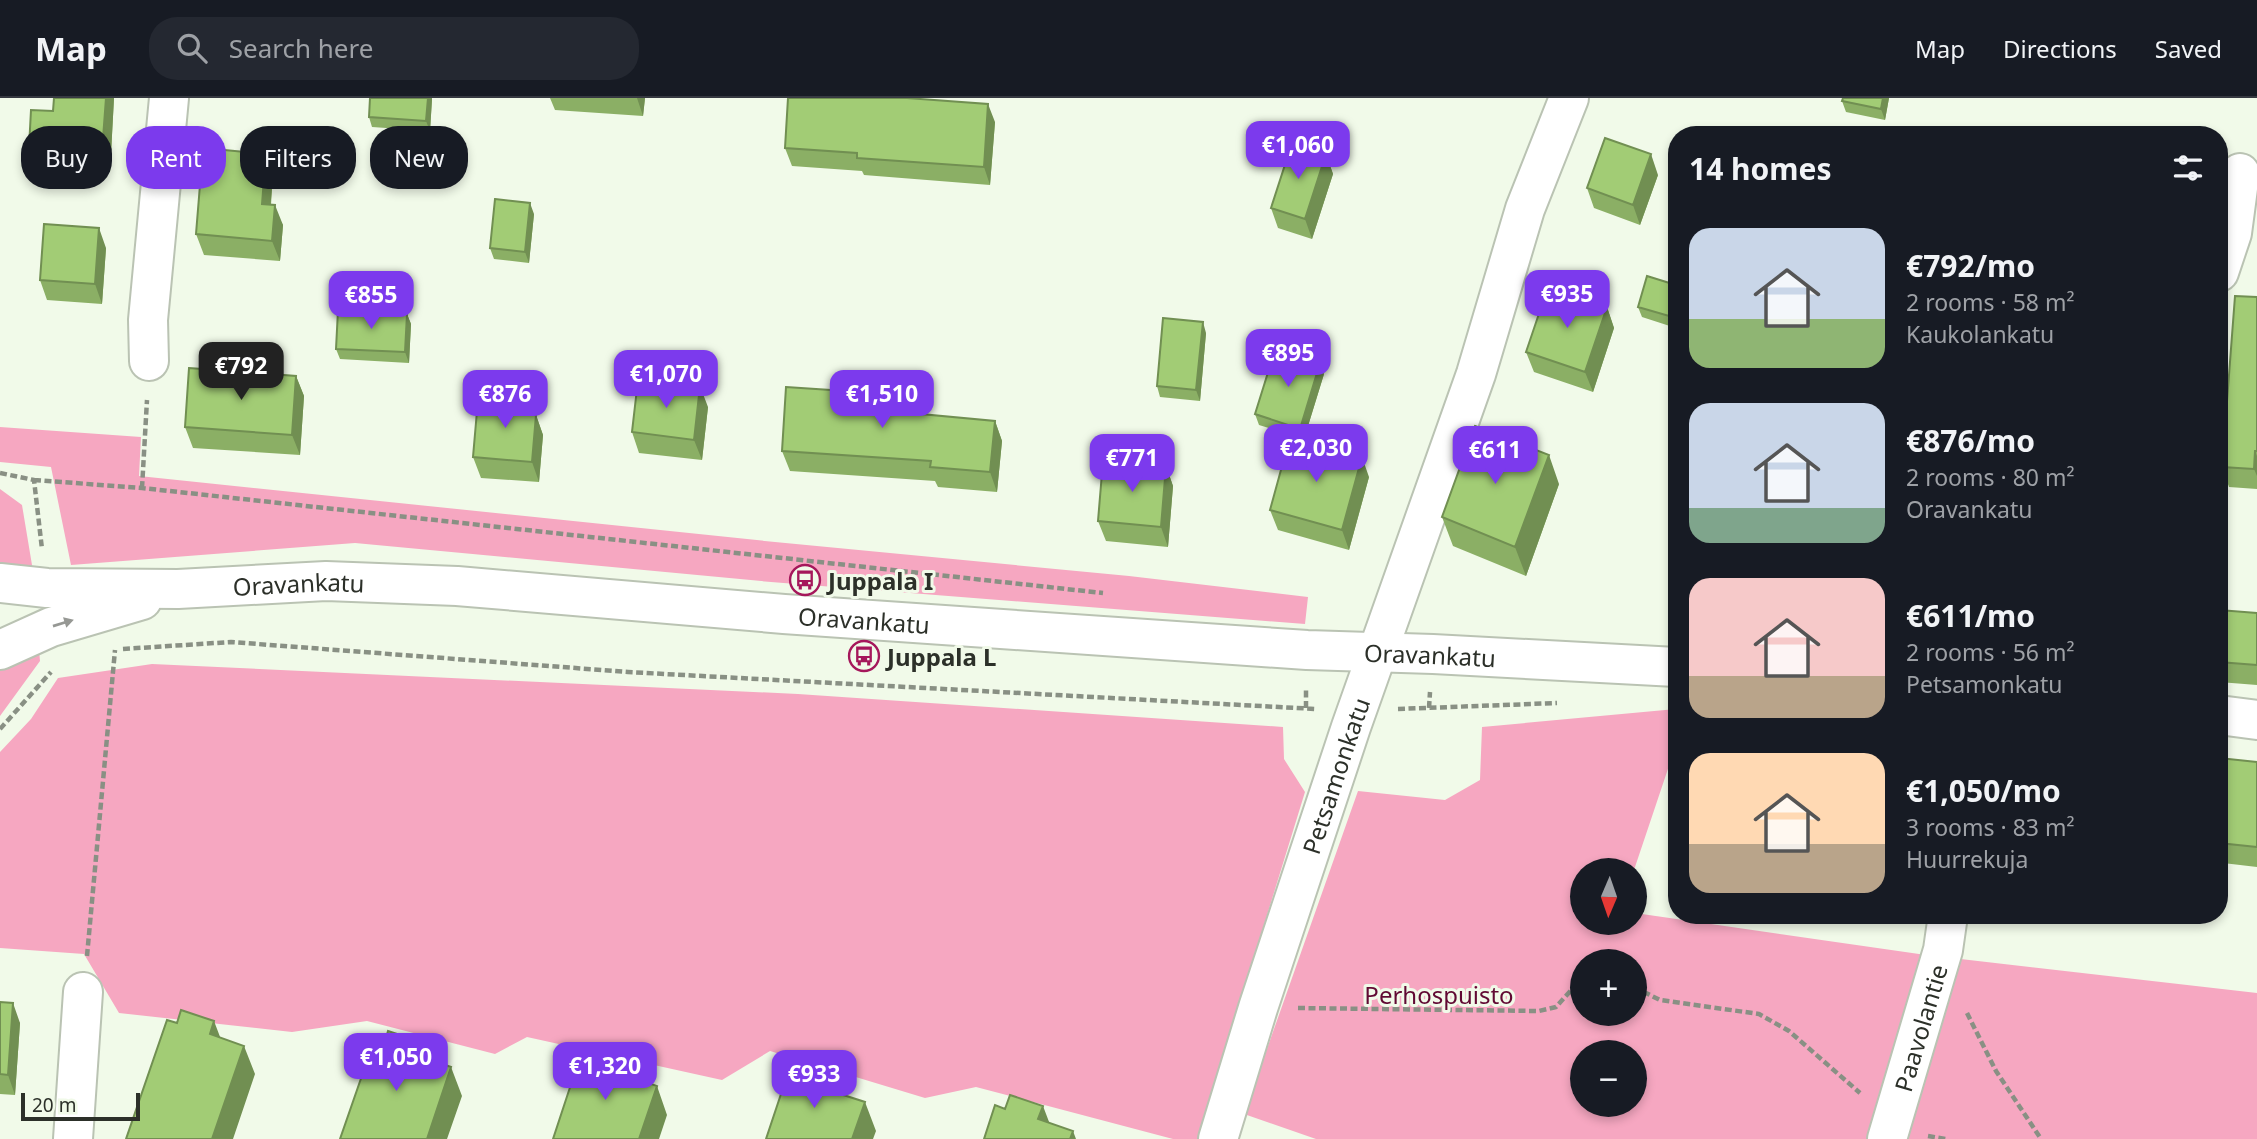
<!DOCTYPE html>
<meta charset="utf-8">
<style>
body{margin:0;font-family:"Noto Sans",sans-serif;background:#242831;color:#f1f3f6;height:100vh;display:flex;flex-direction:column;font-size:26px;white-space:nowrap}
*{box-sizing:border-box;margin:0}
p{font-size:23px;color:#9ea1a6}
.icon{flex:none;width:38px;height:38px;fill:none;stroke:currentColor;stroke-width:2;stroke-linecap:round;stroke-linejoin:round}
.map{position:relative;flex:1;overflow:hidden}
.side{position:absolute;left:1668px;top:28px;width:560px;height:798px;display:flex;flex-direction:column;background:#171b24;border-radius:28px;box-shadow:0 4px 10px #0003}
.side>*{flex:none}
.hud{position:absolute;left:21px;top:28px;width:665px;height:63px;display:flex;gap:14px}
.needle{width:46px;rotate:182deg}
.controls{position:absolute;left:1570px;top:760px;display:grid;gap:14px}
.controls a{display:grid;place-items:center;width:77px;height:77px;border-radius:50%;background:#171b24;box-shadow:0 4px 10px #0003;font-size:35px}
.scale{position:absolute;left:21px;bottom:18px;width:119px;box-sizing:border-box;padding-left:7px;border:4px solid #2c3029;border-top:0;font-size:19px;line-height:24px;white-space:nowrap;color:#2c3029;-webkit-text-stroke:5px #f1fae9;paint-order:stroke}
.price{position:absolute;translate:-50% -60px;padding:0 16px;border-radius:14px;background:#7c3aed;color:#fff;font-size:23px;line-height:46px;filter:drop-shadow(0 2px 4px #0008)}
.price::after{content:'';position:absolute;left:50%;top:42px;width:21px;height:16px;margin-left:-10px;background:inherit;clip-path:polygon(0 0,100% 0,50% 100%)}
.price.current{background:#222;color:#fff}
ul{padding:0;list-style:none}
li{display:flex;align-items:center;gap:21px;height:175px;padding:0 21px}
li span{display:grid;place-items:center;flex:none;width:196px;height:140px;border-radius:21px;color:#555}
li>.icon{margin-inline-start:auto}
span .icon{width:84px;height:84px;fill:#fffc;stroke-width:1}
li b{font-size:30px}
h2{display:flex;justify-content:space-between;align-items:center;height:84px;padding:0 21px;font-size:30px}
.tag{padding:0 24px;border-radius:28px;background:#171b24;box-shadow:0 4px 10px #0003;font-size:24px;line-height:63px}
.tag.current{background:#7c3aed;color:#fff}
header{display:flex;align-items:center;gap:42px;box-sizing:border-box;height:98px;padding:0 35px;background:#171b24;border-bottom:2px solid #363941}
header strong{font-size:33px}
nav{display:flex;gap:38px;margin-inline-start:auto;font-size:24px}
.search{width:490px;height:63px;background:#242831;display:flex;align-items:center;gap:18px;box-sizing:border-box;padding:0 24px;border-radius:28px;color:#9ea1a6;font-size:26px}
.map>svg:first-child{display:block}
.green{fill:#f6a7c1;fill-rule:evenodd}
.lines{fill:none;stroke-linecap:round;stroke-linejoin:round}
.minor-casing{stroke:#bac3b3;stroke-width:42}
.path{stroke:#899084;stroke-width:4.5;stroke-dasharray:7 3.5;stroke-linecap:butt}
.minor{stroke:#fff;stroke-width:38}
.wall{fill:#8baf65}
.shaded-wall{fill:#718f52}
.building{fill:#a2cc75;stroke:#718f52;stroke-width:2}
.oneway{fill:#969894}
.labels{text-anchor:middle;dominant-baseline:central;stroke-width:6;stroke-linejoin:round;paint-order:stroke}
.poi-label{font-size:24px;font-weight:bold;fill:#2c3029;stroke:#f1fae9;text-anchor:start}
.street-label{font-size:24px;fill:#2c3029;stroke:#f1fae9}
.park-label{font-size:24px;fill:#610933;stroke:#f1fae9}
</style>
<header>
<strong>Map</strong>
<div class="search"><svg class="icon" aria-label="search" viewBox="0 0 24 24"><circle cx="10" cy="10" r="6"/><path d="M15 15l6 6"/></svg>Search here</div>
<nav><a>Map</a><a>Directions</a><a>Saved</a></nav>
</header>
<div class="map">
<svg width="2257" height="1041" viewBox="0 0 2257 1041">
<rect width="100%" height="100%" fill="#f1fae9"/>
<path class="green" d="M0,329L141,339L139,378L775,444L1129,478L1308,499L1305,526L771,484L355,445L71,467L51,369L0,364Z
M0,391L22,407L33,473L8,469L0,464Z
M33,552H39L40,563L0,618V573Z
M152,566L798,596L1283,629L1284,661L1305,694L1198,1041H1173L976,989L925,1000L770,953L722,982L527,939L495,956L367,923L292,934L119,915L84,856L0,850V654L31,621L58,580Z
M1676,611V647L1634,772H1582V824H1634L1635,815L1926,857L2257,895V1041H1316L1244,1016L1358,693L1445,702L1480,682L1482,629ZM1582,863H1634V915H1582ZM1582,954H1634V1006H1582Z"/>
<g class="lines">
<g class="minor-casing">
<g id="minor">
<path d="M2219,174L2232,135L2240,75"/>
<path d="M149,263L148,222L169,0"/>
<path id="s1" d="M0,485L47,490L178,491L326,483L457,488L784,516L1307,552L1433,556L1676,569"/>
<path d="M0,552L51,529L142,502"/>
<path d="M2219,617L2257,622"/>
<path d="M73,1041L83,894"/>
<path id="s2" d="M1218,1041L1258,910L1351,629L1476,276L1525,111L1569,0"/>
<path id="s3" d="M1887,1041L1943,852L1948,817"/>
</g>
</g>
<path class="path" d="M0,375L34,382L42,451
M34,382L142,390L1103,495
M142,390L147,302
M123,551L231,544L628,574L1316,611
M1306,610V590
M1429,610L1430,594
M1398,611L1557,605
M0,631L51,574
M87,858L115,552
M1634,889L1660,902L1759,916L1789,933L1860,995
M1298,910L1539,913L1556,909L1582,880
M1967,915L1996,973L2041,1041
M1928,1038L1946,1041"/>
<use href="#minor" class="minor"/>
</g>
<path class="wall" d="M54,0H114L110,74L36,70L29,50L53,13Z
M550,0H645L643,18L555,12Z
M1889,0L1885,22L1846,14L1842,3Z
M432,1L430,33L372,29L369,19Z
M995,24L990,87L864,77L862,73L792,68L785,50Z
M266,56L273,76L271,107L283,127L280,163L204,157L196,136Z
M1326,56L1333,76L1312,141L1278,130L1271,110Z
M1658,77L1640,127L1594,110L1587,90Z
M534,116L529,165L494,161L490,150Z
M106,150L102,206L47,202L40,182Z
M1676,187V230L1642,219L1638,209Z
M2257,199V391L2229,389L2222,369Z
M1607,209L1614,230L1593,294L1534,274L1526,254Z
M407,216L411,226L409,265L340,261L336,251Z
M1206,235L1200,303L1160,299L1157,288Z
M1324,276L1304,341L1259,327L1255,316Z
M296,278L304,298L300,357L193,350L185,329Z
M520,296L527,316L536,317L543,337L539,384L481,380L473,359L488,314Z
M890,296L897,314L995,323L1002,343L997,394L938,389L935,383L790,373L782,353Z
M708,309L702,362L639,355L632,334Z
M1166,368L1173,388L1168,449L1106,443L1098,423Z
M1369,379L1349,452L1278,432L1270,412Z
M1559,386L1526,478L1453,448L1442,419Z
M2219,512L2257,515V587L2219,584Z
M2219,660L2257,664V769L2223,765L2219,807Z
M0,904L20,925L15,997L0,996Z"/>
<path class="shaded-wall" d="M106,0H114L110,74L102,54Z
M428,0H432V1L430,33L426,23Z
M637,0H645L643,18Z
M1883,0H1889L1885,22L1881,11Z
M988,6L995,24L990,87L984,69Z
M266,56L273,76L269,126L262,106Z
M1326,56L1333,76L1312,141L1305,121Z
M1651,56L1658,77L1640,127L1633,107Z
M530,105L534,116L529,165L525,154Z
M275,107L283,127L280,163L272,143Z
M99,130L106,150L102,206L95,186Z
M1607,209L1614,230L1593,294L1585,274Z
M407,216L411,226L409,265L405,254Z
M1203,224L1206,235L1200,303L1196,292Z
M1320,265L1324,276L1304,341L1300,331Z
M296,278L304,298L300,357L292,337Z
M700,288L708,309L702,362L694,342Z
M520,296L528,316L518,315Z
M890,296L897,316L889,313Z
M536,317L543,337L539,384L532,364Z
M995,323L1002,343L997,394L990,374Z
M2255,353L2257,358V378L2254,371Z
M1549,357L1559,386L1526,478L1515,449Z
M1362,359L1369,379L1349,452L1342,432Z
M1166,368L1173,388L1168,449L1161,429Z
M2219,756L2223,765L2219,807Z
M13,905L20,925L15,997L8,977Z
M214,923L225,952L210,936Z
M421,944L432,973L417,958Z
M244,948L255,976L233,1041H212Z
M627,963L638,992L623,976Z
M451,969L462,998L447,1041H427Z
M835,979L846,1008L831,993Z
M657,988L667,1017L659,1041H639Z
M865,1004L876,1033L873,1041H852Z
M1043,1008L1054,1037L1038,1021Z
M1073,1033L1076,1041H1070Z"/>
<path class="building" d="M54,0H106L102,54L29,50L31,12L53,13Z
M370,0H428L426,23L369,19Z
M788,0H907L988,6L984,69L857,60V55L785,50Z
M1843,0H1883L1881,11L1842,3Z
M1605,40L1651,56L1633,107L1587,90Z
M1292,45L1326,56L1305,121L1271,110Z
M203,50L266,56L262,106L275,107L272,143L196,136Z
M495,101L530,105L525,154L490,150Z
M44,126L99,130L95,186L40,182Z
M1647,178L1676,187V220L1638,209Z
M1548,189L1607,209L1585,274L1526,254Z
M2235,198L2257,199V353H2255L2254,371L2222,369Z
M338,212L407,216L405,254L336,251Z
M1163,220L1203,224L1196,292L1157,288Z
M1275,252L1320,265L1300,331L1255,316Z
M189,270L296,278L292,337L185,329Z
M638,282L700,288L694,342L632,334Z
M786,289L890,296L889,313L995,323L990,374L930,369L931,363L782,353Z
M490,294L520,296L518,315L536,317L532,364L473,359L477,313L488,314Z
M1475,328L1549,357L1515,449L1442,419Z
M1290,339L1362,359L1342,432L1270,412Z
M1103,363L1166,368L1161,429L1098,423Z
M2219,512L2257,515V567L2219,564Z
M2219,660L2257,664V749L2219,745Z
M0,904L13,905L8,977L0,976Z
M181,912L214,923L210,936L244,948L212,1041H126L167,922L177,925Z
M388,933L421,944L417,958L451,969L427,1041H340L374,943L384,947Z
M594,952L627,963L623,976L657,988L639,1041H553L579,962L589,966Z
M802,968L835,979L831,993L865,1004L852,1041H766L787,978L797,982Z
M1010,997L1043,1008L1038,1021L1073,1033L1070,1041H984L995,1007L1005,1011Z"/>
<defs><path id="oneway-solid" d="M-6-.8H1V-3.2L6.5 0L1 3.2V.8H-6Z" transform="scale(1.75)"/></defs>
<use class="oneway" href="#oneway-solid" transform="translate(63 525) rotate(-17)"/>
<defs>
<g id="bus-ring" transform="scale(1.575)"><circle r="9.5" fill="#f1fae9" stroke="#a5175b" stroke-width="1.5"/><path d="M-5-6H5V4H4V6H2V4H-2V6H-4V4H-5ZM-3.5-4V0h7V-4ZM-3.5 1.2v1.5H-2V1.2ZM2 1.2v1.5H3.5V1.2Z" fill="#a5175b"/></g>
</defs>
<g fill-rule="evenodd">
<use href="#bus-ring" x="805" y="482"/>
<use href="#bus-ring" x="864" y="558"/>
</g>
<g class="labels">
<g class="poi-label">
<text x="828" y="482">Juppala I</text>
<text x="887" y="558">Juppala L</text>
</g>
<g class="street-label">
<text stroke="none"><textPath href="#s1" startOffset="299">Oravankatu</textPath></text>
<text stroke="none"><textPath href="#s1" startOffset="866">Oravankatu</textPath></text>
<text stroke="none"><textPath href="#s1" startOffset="1433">Oravankatu</textPath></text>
<text stroke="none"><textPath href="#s2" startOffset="382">Petsamonkatu</textPath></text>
<text stroke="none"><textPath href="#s3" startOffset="116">Paavolantie</textPath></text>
</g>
<g class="park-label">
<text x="1439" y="896">Perhospuisto</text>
</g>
</g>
</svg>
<div class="controls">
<a><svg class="needle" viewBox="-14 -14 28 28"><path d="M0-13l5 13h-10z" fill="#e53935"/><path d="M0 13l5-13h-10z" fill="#9ea1a6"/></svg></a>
<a>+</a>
<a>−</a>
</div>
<div class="scale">20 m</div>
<b class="price" style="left:1298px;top:83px">€1,060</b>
<b class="price" style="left:1567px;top:232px">€935</b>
<b class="price" style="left:371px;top:233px">€855</b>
<b class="price" style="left:1288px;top:291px">€895</b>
<b class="price current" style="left:241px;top:304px">€792</b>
<b class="price" style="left:666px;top:312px">€1,070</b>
<b class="price" style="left:505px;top:332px">€876</b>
<b class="price" style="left:882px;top:332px">€1,510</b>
<b class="price" style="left:1316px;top:386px">€2,030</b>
<b class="price" style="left:1495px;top:388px">€611</b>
<b class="price" style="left:1132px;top:396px">€771</b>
<b class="price" style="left:396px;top:995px">€1,050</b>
<b class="price" style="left:605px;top:1004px">€1,320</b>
<b class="price" style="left:814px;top:1012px">€933</b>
<div class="hud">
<a class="tag">Buy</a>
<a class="tag current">Rent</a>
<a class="tag">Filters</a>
<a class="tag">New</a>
</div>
<section class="side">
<h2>14 homes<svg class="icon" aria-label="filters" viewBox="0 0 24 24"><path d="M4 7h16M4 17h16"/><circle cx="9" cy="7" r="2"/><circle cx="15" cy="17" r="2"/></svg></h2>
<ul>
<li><span style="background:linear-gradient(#c9d6e8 65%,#8fb573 0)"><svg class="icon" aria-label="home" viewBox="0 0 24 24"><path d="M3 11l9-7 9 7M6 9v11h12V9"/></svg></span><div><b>€792/mo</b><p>2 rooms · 58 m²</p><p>Kaukolankatu</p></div></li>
<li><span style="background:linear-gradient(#c9d6e8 75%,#7fa58c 0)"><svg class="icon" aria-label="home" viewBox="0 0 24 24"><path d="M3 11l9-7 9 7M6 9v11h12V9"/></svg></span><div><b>€876/mo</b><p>2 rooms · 80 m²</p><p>Oravankatu</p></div></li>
<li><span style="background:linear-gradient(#f6c9c9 70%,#b9a48a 0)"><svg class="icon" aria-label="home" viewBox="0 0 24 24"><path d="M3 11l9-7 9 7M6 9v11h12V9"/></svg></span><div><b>€611/mo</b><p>2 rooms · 56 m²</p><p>Petsamonkatu</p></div></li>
<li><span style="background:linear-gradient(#ffd9b3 65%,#b9a48a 0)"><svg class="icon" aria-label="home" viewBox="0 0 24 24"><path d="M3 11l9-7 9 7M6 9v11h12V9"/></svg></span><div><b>€1,050/mo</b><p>3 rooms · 83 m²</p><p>Huurrekuja</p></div></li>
</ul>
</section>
</div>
